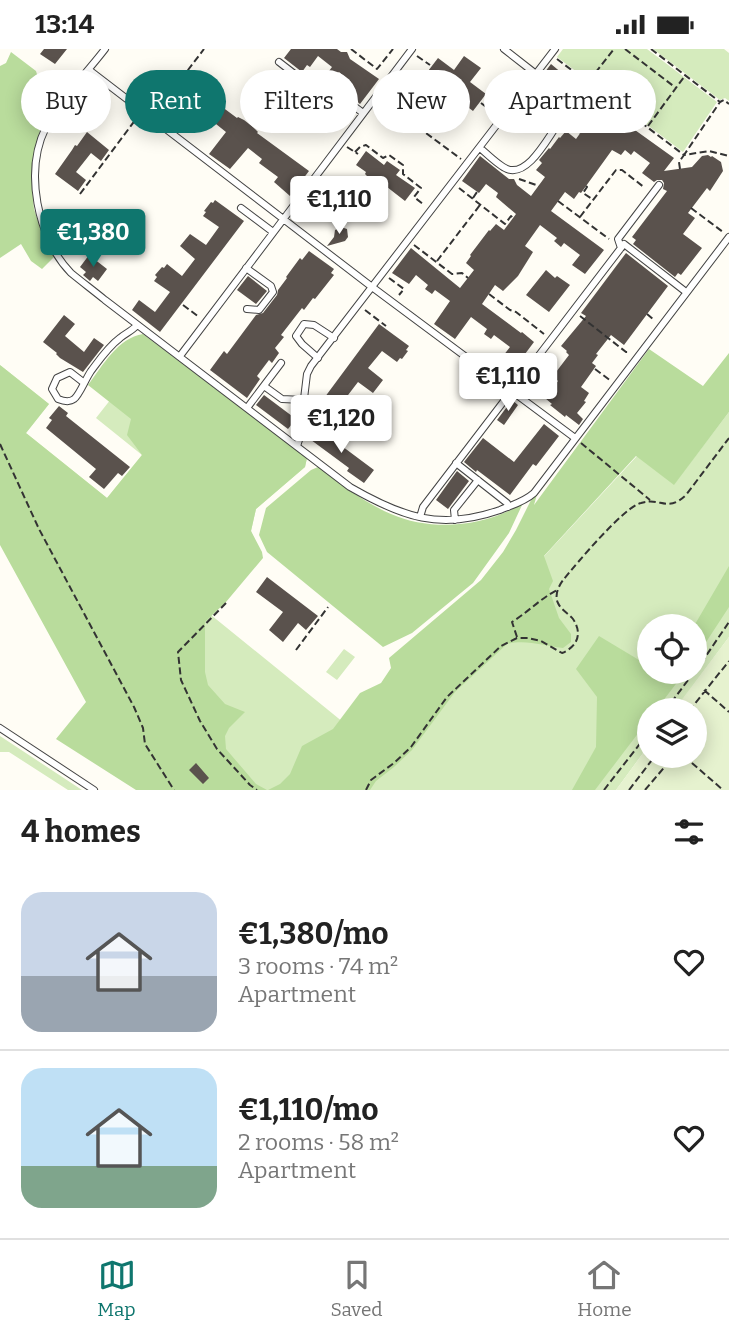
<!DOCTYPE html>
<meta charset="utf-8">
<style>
body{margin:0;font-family:Bitter,serif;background:#f2f2f2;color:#222;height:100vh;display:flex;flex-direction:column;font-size:26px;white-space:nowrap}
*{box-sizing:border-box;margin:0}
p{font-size:23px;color:#767676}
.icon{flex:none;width:38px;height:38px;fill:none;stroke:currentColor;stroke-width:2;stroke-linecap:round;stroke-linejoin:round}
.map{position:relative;height:741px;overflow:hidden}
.side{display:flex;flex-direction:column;background:#fff;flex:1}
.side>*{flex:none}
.banner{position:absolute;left:21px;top:21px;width:688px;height:63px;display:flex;gap:14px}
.fabs{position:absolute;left:637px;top:565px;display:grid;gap:14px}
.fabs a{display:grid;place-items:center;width:70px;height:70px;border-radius:50%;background:#fff;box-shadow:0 4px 18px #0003;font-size:35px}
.price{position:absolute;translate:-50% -60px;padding:0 16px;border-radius:7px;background:#fff;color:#222;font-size:23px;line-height:46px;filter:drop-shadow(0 2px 4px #0008)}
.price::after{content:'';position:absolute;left:50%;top:42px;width:21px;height:16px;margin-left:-10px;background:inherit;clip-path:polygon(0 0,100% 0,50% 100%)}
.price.current{background:#0f766e;color:#fff}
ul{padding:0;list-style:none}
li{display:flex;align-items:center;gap:21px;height:175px;padding:0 21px}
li+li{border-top:2px solid #e0e0e0}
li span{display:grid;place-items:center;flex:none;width:196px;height:140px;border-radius:21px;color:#555}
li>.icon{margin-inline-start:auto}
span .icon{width:84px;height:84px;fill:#fffc;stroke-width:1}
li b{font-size:30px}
h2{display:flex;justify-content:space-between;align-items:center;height:84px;padding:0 21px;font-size:30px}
.tag{padding:0 24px;border-radius:32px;background:#fff;box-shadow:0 4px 18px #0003;font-size:24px;line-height:63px}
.tag.current{background:#0f766e;color:#fff}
.status{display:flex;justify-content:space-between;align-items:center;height:49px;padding:0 35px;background:#fff;direction:ltr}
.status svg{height:19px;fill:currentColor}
.tabs{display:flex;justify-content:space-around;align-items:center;height:98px;border-top:2px solid #e0e0e0;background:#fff;font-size:19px;color:#767676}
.tabs a{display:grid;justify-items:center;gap:4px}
.tabs .current{color:#0f766e}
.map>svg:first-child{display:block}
.green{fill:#d5ebbd;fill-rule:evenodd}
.forest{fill:#b9dc9c}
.pitch{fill:#e6f2cf}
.building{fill:#5a524d}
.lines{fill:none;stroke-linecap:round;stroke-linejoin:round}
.service-casing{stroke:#444;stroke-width:8}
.path{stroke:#333;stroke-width:2;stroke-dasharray:7 3.5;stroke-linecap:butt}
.service{stroke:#fff;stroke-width:6}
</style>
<div class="status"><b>13:14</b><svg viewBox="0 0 49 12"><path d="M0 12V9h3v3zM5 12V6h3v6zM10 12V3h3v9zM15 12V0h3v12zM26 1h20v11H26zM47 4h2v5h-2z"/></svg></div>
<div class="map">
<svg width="729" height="741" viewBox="0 0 729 741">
<rect width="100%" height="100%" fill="#fffdf5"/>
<path class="green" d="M563,0H647L717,53L683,103L557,8Z
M653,0H724L729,4V52L725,49L720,51Z
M155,294L307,409L305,418L256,460L251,482L256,495L179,540L370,695L637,407L674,435L729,363V588L675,661L649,662V696L616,741H164L0,316L49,355L26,384L107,449L142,406L96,369ZM649,578H695V623H649Z
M344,600L355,608L337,631L326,623Z
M0,687L82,741H68L9,703H0Z"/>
<path class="forest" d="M11,3L36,22L39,32L50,46L52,53L51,61L40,82L35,100L32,139L34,160L42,184L54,208L42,220L31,212L21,195L0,209V17L6,14Z
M143,285L307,409L305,418L256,460L251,482L262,503L263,509L226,553L205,573V623L208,636L225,655L245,663L229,679L225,687L226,700L256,735L267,741H136L56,690L86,653L0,496V316L49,355L26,384L107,449L142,406L127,386L131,370L88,336C103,316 118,289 143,285Z
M649,300L703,337L729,304V363L674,436L636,407L544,507L553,532L549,540L559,569L571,585V593L563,599C544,597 526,590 507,595L455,643L412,701L394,718L376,732L370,741H268L280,735L290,725L302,697L333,680L360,644L381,634L391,619L389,609L481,531L503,503L516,481L530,453L538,442L534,456Z
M318,418C341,435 365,454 391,465C432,483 486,478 523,454L509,484L473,534L412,584L383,598L267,503L259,486L266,459L311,421Z
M729,517V558L695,610L694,577Z
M599,587L649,617V623H685L656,661L649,662V670L595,741H572L596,698L597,648L576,620Z"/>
<path class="pitch" d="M729,588V741H616L649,696V707H695V662L674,661Z"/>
<path class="building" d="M44,0H67L55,15L40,5Z
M291,0H337L341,3H347L350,10L379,30L360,55L345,42L351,33L339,23L335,27L329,22L332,18L318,7L310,18L307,16L302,23L284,9Z
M464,7L481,19L470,33L486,45L473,62L457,50L446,64L430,52L441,38L425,26L438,9L454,21Z
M551,15L563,25L562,26L601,56L603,53L624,68L621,71L674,109L664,122L692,118L702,107L708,106L711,108L712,107L721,113L723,122L710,142L707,139L688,164L695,169L683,185L702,199L681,226L678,224L675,228L633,195L636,191L632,188L667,142L663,140L664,134L662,131H657L654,133L642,124L650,114L634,102L631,106L625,101L621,106L612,101L581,144L579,143L574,150L565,143L551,162L604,201L585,225L572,216L580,206L564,194L561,198L554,192L557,189L540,176L525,197L533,203L518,227L503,242L495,236L482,255L521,284L522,283L534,293L516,317L503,307L510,298L494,286L491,290L484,285L487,280L471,268L455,290L434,275L450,252L435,241L432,245L425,240L428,236L416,226L409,235L392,224L411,199L460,239L474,221L466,214L471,207L470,206L489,181L490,182L496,175L504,181L516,165L496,148L498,144L486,135L479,144L462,132L480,107L509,130H514L517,136L531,147L545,128L536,121L542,114L539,111L549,99L550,100L559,88L560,89L566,82L576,90L591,69L575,57L572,61L553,47L549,52L532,40Z
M187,29L199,38L198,40L237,69L238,68L244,71L253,78L258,83L257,84L309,122L290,147L274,133L278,128L259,114L262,110L248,99L230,120L209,105L226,83L211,71L207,75L200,69L203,65L188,53L181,63L168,53Z
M87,83L109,101L101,112L91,104L76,123L86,131L78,142L55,125L72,101L75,96L77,97Z
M366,102L384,116L387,112L400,121L396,126L415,139L405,152L387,138L384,142L367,129L368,128L365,125L366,123L356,116Z
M215,151L244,172L160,283L132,261L139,251L155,263L170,243L154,232L157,228L155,226L162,218L164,219L167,215L182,227L195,210L180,197L190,185L206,196L219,178L203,167L206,163L204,162L211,153L213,154Z
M341,178L347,180L348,188L345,192L327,197L334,188L335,181Z
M309,202L334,220L331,224L334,226L315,250L313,249L304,261L302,259L281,286L284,288L275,299L279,304L272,314L269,311L257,327L260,330L247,349L210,321L224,302L227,305L256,266L263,264L277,246L278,241L287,229L286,228L300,209L302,211Z
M626,204L668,237L624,296L611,286L596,305L598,306L592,314L596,317L581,338L589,344L584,352L586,353L577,364L583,370L579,376L566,366L565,368L550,356L552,355L545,349L558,332L553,327L569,306L566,303L567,302L561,297L586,267L581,264Z
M89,206L107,220L98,232L93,228L90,232L83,226L86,223L80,218Z
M546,221L555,229L557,227L570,236L549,263L526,246Z
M248,227L267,242L256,255L237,241Z
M64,266L75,275L65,287L84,303L94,289L104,296L83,323L60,309L56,305L57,304L43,293Z
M379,275L409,297L406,301L408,302L402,310L400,309L397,313L382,302L368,319L383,331L373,344L358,333L345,350L360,362L357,365L358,367L352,375L351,374L348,378L319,356Z
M264,346L296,370L288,380L256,356Z
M512,351L518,356L504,376L497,371Z
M59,357L68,364L66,367L130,418L122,427L118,424L104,440L89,428L96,420L46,379L52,371L49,369Z
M544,375L559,387L536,417L533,415L510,446L477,421L476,423L464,413L483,389L514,413Z
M315,377L374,421L364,434L347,422L349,419L307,388Z
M457,422L469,432L448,460L436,451Z
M267,528L318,567L306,581L298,574L283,593L269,581L283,563L256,543Z
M196,714L209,729L203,735L189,721Z"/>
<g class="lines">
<g class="service-casing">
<path id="service" d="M105,0C86,25 61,49 46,78C24,122 37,189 71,224C82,233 94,242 105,251L350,438C402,468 440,482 500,461C512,456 524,453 534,444L729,188
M504,0L536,25
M279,13L301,30L315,28L363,64
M89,21L372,238L575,389
M480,99C487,105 499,117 507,120C527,128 546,92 556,78L557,72L552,65L523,42
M241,159L273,183
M621,199L618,190L659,136
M246,219L271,237L273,243L259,261L247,260
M180,307L412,0
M318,309L302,295L296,287L304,275L314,276L334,289
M83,333L70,323L57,329L52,340L58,350C63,352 69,354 74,350C79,347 86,329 91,322C100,310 108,298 120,289C126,284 132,282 137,276
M264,337L282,350L303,351
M247,359L281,314
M297,397L299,391L307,325L311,317L555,0
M456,414L507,454L508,458
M420,468L423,458L624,195L686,243
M455,471L454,461L478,431
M0,679L94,741"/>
</g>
<path class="path" d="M351,0L377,20L393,0
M625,0L676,39
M651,0L720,53L724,51L729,55
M417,7L430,16
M557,10L684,106L720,53
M589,32L614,0
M384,53L461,110
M481,54L494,64
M156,63L204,0
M565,69L580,84
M648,77L684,28
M347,98L358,105
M355,103L360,98L366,96L383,109L389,106L403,116V125L421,139L414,148L423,155
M680,120L679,113L684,106L709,102L729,107
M519,130L539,137
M586,137L587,138L583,144L592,150
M459,139L505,175L511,167L513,169
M80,145L136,70
M473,149L477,143
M558,152L609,190
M691,159L723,183
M580,168L616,121H622L645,139
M414,196L452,225L462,224L468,229
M437,212L480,156
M389,229L404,240L399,246
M489,245L510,261L516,263L544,285
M183,256L199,268
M365,261L386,277
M647,265L654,271
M580,267L626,303H629
M595,320L611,332
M581,394L650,451
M0,395L39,480L134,658L143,679L145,695L174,741
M226,554L178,603L181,631L200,672L217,700L250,736L257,741
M517,588L512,573C528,563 540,550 557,541
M296,601L328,558
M695,623L729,573
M704,641L729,663
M665,662L694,623
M689,662L729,612
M684,707L723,741
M366,741L371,731L394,714L411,698L447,648L501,597L517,589H528L541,592L562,604C577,598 583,585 573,570C569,565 561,561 558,554C554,546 559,536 564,530C576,515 625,457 641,454C661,448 667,464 686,446L729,389
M604,741L649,683
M629,741L655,707
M645,741L674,707"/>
<use href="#service" class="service"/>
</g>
</svg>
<div class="fabs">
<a><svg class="icon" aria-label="locate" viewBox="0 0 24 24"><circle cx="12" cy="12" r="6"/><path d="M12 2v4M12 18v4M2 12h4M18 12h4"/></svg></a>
<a><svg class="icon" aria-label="layers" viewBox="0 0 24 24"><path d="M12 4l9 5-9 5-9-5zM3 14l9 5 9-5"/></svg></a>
</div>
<b class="price" style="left:339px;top:187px">€1,110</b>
<b class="price current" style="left:93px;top:220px">€1,380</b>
<b class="price" style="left:508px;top:364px">€1,110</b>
<b class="price" style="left:341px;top:406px">€1,120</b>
<div class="banner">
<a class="tag">Buy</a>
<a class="tag current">Rent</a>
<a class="tag">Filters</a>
<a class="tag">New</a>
<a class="tag">Apartment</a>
</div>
</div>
<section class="side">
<h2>4 homes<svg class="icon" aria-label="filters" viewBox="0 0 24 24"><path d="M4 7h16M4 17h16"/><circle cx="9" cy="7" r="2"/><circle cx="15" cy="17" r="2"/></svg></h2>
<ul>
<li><span style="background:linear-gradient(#c9d6e8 60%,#9aa5b1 0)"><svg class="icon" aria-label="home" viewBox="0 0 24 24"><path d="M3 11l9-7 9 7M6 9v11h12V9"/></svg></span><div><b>€1,380/mo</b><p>3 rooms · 74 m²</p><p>Apartment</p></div><svg class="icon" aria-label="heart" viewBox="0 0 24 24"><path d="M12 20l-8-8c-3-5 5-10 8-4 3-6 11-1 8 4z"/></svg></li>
<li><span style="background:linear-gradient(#bfe0f5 70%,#7fa58c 0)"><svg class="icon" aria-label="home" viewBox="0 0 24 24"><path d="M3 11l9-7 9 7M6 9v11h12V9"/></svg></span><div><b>€1,110/mo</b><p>2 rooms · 58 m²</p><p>Apartment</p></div><svg class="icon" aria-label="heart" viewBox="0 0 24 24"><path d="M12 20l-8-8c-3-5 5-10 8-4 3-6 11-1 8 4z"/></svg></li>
</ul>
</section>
<nav class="tabs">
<a class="current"><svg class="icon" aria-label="map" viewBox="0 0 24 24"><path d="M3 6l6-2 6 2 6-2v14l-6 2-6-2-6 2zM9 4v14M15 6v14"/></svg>Map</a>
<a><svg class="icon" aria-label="saved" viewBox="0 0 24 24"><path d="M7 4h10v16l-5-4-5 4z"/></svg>Saved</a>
<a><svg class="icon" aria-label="home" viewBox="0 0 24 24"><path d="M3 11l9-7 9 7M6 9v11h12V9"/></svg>Home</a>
</nav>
